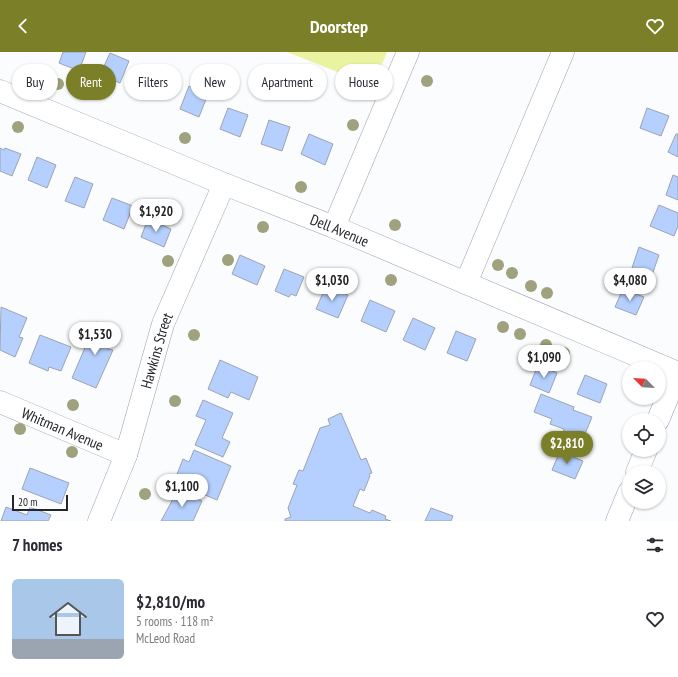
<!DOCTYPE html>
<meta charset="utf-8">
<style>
body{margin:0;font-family:"PT Sans Narrow",sans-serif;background:#f7f7f7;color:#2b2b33;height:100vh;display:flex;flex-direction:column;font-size:15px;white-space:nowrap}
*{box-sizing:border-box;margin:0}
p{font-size:13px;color:#7c7c81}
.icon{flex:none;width:22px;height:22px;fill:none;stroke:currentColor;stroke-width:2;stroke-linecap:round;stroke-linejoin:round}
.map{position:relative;height:469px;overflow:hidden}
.drawer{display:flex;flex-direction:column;background:#fff;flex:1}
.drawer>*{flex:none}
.hud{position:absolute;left:12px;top:12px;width:400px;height:36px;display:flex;gap:8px}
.needle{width:26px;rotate:294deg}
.buttons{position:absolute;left:622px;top:309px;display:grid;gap:8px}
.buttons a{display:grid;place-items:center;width:44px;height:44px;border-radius:50%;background:#fff;box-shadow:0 1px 3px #0004;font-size:20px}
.scale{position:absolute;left:12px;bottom:10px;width:56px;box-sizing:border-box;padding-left:4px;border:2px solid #24262b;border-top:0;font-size:11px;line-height:14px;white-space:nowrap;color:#24262b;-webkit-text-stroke:3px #fff;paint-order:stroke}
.price{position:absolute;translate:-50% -34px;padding:0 9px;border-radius:14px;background:#fff;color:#222;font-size:13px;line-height:26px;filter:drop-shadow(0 1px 2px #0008)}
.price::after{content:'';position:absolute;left:50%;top:24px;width:12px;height:9px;margin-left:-6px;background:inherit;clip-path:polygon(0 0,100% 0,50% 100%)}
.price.selected{background:#7a7f28;color:#fff}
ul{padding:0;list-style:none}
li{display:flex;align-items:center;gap:12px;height:100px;padding:0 12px}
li+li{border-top:1px solid #e1e1e2}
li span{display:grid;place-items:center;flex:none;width:112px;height:80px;border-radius:6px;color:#555}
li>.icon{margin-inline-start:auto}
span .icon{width:48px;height:48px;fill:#fffc;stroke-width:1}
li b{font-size:17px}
h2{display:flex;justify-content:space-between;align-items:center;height:48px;padding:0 12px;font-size:17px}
.chip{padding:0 14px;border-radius:18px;background:#fff;box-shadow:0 1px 3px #0004;font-size:14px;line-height:36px}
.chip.selected{background:#7a7f28;color:#fff}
header{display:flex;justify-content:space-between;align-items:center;height:52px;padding:0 12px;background:#7a7f28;color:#fff;font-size:18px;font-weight:700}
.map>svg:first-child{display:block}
.green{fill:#ebf2a1}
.building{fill:#b5d0fe;stroke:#9da4af}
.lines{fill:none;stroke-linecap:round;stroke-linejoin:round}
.minor-casing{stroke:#9ba1ac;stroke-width:23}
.major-casing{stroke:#9ba1ac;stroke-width:23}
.minor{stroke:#fff;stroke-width:22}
.major{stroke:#fff;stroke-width:22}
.tree{fill:#9fa27c}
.labels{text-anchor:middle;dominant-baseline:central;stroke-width:3;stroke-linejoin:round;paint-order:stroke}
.street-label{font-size:15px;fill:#24262b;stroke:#fff}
</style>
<header><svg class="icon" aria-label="back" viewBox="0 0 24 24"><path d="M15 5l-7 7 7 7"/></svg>Doorstep<svg class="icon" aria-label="heart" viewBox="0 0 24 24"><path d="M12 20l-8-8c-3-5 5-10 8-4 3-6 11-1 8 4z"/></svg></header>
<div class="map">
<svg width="678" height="469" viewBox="0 0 678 469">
<rect width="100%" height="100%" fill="#fafcfe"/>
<path class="green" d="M287,0H387L373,34Z"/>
<path class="building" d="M63,0H86L79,19L59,11Z
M110,1L129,9L120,31L100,23Z
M152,15L173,24L164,46L142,37Z
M189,34L208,42L199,65L180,57Z
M228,56L248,63L240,85L220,77Z
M647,56L669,64L661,84L640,76Z
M269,68L290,75L282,99L261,92Z
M309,82L333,92L325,113L301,102Z
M676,82H678V105L668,100Z
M0,96L4,98L5,96L21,102L12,124L0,119Z
M37,105L56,113L47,136L28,128Z
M673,123L678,125V148L666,143Z
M75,125L93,132L84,156L65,149Z
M112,146L133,154L124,177L103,168Z
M659,153L678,161V174L674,184L650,174Z
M148,167L171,177L164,195L141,185Z
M639,195L659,203L652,223L632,216Z
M240,203L265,214L257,233L232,222Z
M284,217L304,225L296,244L291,242L289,245L275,239Z
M326,234L348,243L338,266L316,257Z
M623,237L644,245L636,263L615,255Z
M370,248L395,259L386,280L361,269Z
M1,255L27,266L19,285L23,286L15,305L0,298Z
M413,266L435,276L425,298L403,288Z
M96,270L116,279L108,297L113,298L96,336L72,326Z
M456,279L476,287L467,309L447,301Z
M40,283L71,295L61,319L49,315L48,319L29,311Z
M220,308L258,325L249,348L231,340L228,346L208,337Z
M538,313L557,321L549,341L530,333Z
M585,323L607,332L600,351L577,342Z
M541,342L574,355L573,358L592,365L582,389L563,381L564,377L550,372L552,367L534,360Z
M203,348L233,361L222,386L230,390L223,405L195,393L206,368L196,364Z
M341,361L361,408L366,406L372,421L369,422L370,424L364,439L360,437L353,454L370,461L372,458L386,464L385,467L391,469H285V467L291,465L288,456L297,433L293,432L299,418L303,419L320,376L330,373L328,367Z
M194,398L231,414L217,448L174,430L183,407L189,410Z
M560,399L583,409L575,427L552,418Z
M30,416L69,431L61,452L22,437Z
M178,438L202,449L193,469H161Z
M6,455L27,463L30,455L51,463L48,469H1Z
M431,456L453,464L451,469H425Z"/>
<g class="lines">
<g class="minor-casing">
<g id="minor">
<path id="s1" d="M0,39L224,132L334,175L678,321"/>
<path d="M334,175L408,0"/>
<path d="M466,231L563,0"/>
<path id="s2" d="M0,350L126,403"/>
<path id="s3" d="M99,469L126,403L163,272L224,132"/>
</g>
</g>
<g class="major-casing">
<path id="major" d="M658,368L678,320
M637,420L646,398
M617,469L629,440"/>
</g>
<use href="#minor" class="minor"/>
<use href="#major" class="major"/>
</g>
<g class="tree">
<circle cx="427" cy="29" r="6"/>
<circle cx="58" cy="32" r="6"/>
<circle cx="353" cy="73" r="6"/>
<circle cx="18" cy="75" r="6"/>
<circle cx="185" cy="86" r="6"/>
<circle cx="301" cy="135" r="6"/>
<circle cx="395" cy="173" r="6"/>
<circle cx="263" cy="175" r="6"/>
<circle cx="228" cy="208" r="6"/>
<circle cx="168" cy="209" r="6"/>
<circle cx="498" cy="213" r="6"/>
<circle cx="512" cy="221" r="6"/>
<circle cx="391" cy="228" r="6"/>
<circle cx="531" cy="234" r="6"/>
<circle cx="547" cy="241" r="6"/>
<circle cx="503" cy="275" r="6"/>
<circle cx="520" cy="282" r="6"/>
<circle cx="194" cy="283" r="6"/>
<circle cx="546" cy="293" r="6"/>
<circle cx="564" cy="301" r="6"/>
<circle cx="175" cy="349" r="6"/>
<circle cx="73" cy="353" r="6"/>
<circle cx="20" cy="377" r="6"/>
<circle cx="72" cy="400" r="6"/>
<circle cx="145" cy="442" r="6"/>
</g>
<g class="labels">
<g class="street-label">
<text stroke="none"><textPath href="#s1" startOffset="367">Dell Avenue</textPath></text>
<text stroke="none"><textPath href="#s3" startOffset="180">Hawkins Street</textPath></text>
<text stroke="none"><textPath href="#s2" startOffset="68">Whitman Avenue</textPath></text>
</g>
</g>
</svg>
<div class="buttons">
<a><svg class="needle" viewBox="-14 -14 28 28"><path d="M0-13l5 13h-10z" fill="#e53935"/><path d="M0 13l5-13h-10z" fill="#7c7c81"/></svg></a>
<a><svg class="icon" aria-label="locate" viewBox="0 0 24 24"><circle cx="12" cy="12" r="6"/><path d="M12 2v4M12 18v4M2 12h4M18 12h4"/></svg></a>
<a><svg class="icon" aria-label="layers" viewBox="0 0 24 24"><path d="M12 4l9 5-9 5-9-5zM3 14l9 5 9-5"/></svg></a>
</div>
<div class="scale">20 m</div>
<b class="price" style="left:156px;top:181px">$1,920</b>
<b class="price" style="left:332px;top:250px">$1,030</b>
<b class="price" style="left:630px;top:250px">$4,080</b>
<b class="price" style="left:95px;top:304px">$1,530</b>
<b class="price" style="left:544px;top:327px">$1,090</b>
<b class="price selected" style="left:567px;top:413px">$2,810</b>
<b class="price" style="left:182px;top:456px">$1,100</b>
<div class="hud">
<a class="chip">Buy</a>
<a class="chip selected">Rent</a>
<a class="chip">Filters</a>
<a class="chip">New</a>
<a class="chip">Apartment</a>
<a class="chip">House</a>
</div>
</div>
<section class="drawer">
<h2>7 homes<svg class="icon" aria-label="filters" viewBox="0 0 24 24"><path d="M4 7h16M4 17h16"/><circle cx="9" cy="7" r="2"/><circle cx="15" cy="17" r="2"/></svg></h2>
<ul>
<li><span style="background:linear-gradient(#a9c7e8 75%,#9aa5b1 0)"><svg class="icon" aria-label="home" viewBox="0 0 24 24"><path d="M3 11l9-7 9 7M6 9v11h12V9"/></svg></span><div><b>$2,810/mo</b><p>5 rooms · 118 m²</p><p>McLeod Road</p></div><svg class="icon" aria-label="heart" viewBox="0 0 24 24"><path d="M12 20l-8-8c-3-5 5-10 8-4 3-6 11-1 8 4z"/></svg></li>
</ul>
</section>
